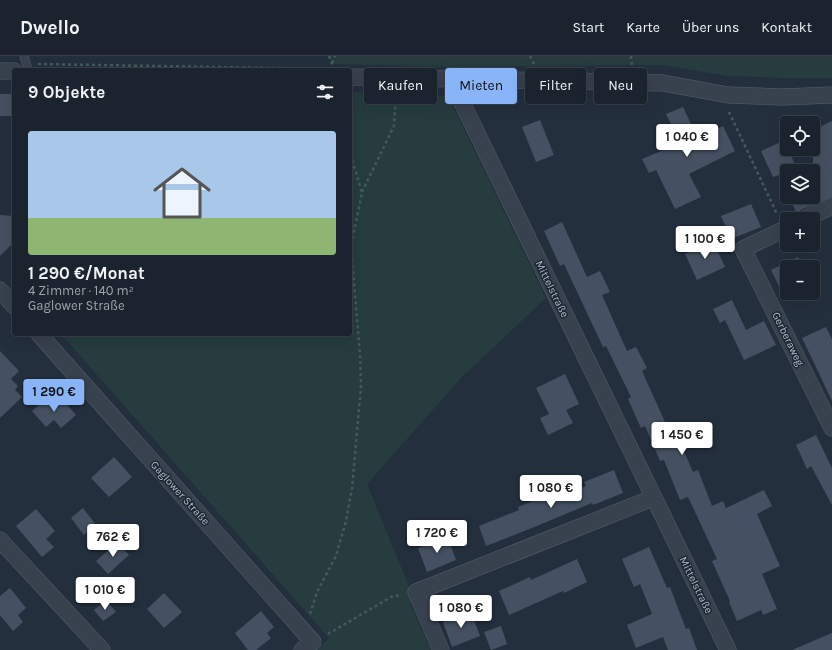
<!DOCTYPE html>
<html lang="de">
<meta charset="utf-8">
<style>
body{margin:0;font-family:Karla,sans-serif;background:#242b36;color:#f1f3f6;height:100vh;display:flex;flex-direction:column;font-size:15px;white-space:nowrap}
*{box-sizing:border-box;margin:0}
p{font-size:13px;color:#a0a4aa}
.icon{flex:none;width:22px;height:22px;fill:none;stroke:currentColor;stroke-width:2;stroke-linecap:round;stroke-linejoin:round}
.map{position:relative;flex:1;overflow:hidden}
.side{position:absolute;left:12px;top:12px;width:340px;height:268px;display:flex;flex-direction:column;background:#1b232e;border-radius:4px;box-shadow:0 4px 16px #0002,0 0 0 1px #39404a}
.side>*{flex:none}
.top-card{position:absolute;left:364px;top:12px;width:380px;height:36px;display:flex;gap:8px}
.buttons{position:absolute;left:780px;top:60px;display:grid;gap:8px}
.buttons a{display:grid;place-items:center;width:40px;height:40px;border-radius:4px;background:#1b232e;box-shadow:0 4px 16px #0002,0 0 0 1px #39404a;font-size:20px}
.price{position:absolute;translate:-50% -34px;padding:0 9px;border-radius:4px;background:#fff;color:#222;font-size:13px;line-height:26px;filter:drop-shadow(0 1px 2px #0008)}
.price::after{content:'';position:absolute;left:50%;top:24px;width:12px;height:9px;margin-left:-6px;background:inherit;clip-path:polygon(0 0,100% 0,50% 100%)}
.price.current{background:#8ab4f8;color:#111}
ul{padding:0;list-style:none}
li{display:grid;align-content:center;gap:8px;height:212px;padding:0 16px}
li+li{border-top:1px solid #39404a}
li span{display:grid;place-items:center;height:124px;border-radius:4px;color:#555}
li>.icon{margin-inline-start:auto}
span .icon{width:72px;height:72px;fill:#fffc;stroke-width:1}
li b{font-size:17px}
h2{display:flex;justify-content:space-between;align-items:center;height:48px;padding:0 16px;font-size:17px}
.tag{padding:0 14px;border-radius:4px;background:#1b232e;box-shadow:0 4px 16px #0002,0 0 0 1px #39404a;font-size:14px;line-height:36px}
.tag.current{background:#8ab4f8;color:#111}
header{display:flex;align-items:center;gap:24px;box-sizing:border-box;height:56px;padding:0 20px;background:#1b232e;border-bottom:1px solid #39404a}
header strong{font-size:19px}
nav{display:flex;gap:22px;margin-inline-start:auto;font-size:14px}
.map>svg:first-child{display:block}
.green{fill:#263c3f}
.building{fill:#455162}
.lines{fill:none;stroke-linecap:round;stroke-linejoin:round}
.lane-casing{stroke:#565f6c;stroke-width:9}
.street-casing{stroke:#565f6c;stroke-width:17}
.path{stroke:#44595c;stroke-width:2.5;stroke-dasharray:3 3;stroke-linecap:butt}
.lane{stroke:#38414e;stroke-width:8}
.street{stroke:#38414e;stroke-width:16}
.labels{text-anchor:middle;dominant-baseline:central;stroke-width:3;stroke-linejoin:round;paint-order:stroke}
.street-label{font-size:11px;fill:#b4bcc9;stroke:#1d2633}
</style>
<header>
<strong>Dwello</strong>
<nav><a>Start</a><a>Karte</a><a>Über uns</a><a>Kontakt</a></nav>
</header>
<div class="map">
<svg width="832" height="594" viewBox="0 0 832 594">
<rect width="100%" height="100%" fill="#242f3e"/>
<path class="green" d="M329,0H832V22H783L727,20L663,9L448,11L332,8Z
M350,36L396,37L448,40L546,242L461,322L367,428L409,530L411,549L431,594H316L329,582L61,278H350Z"/>
<path class="building" d="M0,38H14V60H0Z
M683,51L698,83L723,70L735,95L689,118L701,141L675,153L656,114L649,117L642,103L680,87L666,58Z
M540,64L554,99L536,106L522,71Z
M832,65V141L813,149V74Z
M785,84L787,93H788L798,115H787V137L779,119L773,121L761,95Z
M789,141H809L813,149L801,154L797,158Z
M751,148L761,171L731,183L721,160Z
M0,159L14,160V186L0,200Z
M562,166L587,221L600,215L610,236L602,239L627,295L636,291L647,312L642,315L670,377L675,375L693,416L698,414L712,450L723,445L726,452L764,434L772,450L757,458L780,510L762,518L777,553L763,559L761,554L737,565L729,546L730,545L712,505L717,503L688,441L680,444L664,404L660,405L645,370L641,372L628,343L631,341L606,290L603,291L564,208L560,210L544,175Z
M713,185L725,211L697,224L685,198Z
M798,201L803,211H787V237H800L786,244L771,214Z
M732,244L746,274L764,265L776,289L744,304L725,264L720,267L713,253Z
M826,271L832,283V345L816,311L802,282Z
M0,295L19,315L11,323L18,330L15,334L22,341L0,362Z
M565,318L579,348L566,354L573,367L548,379L540,362L549,358L536,332Z
M46,343L54,352L63,344L76,359L61,372L54,364L46,371L32,355Z
M816,379L832,412V449L811,410L807,413L796,389Z
M114,401L132,421L109,441L91,422Z
M614,414L623,437L593,449L592,447L527,474L486,490L479,470L519,454L518,451L543,441L546,447L586,430L584,426Z
M83,452L96,469L84,479L71,462Z
M36,453L55,475L46,483L54,491L42,501L16,470Z
M447,480L456,504L427,516L418,492Z
M118,486L129,499L108,518L96,505Z
M649,491L667,532L670,531L686,573L689,572L697,594H668L663,581L636,592L627,569L652,558L640,528L634,531L622,503Z
M577,503L587,526L564,537L563,535L509,559L499,535L530,521L531,524Z
M10,532L26,552L18,559L23,566L13,575L0,559V540Z
M164,537L182,556L164,572L147,553Z
M106,544L116,556L103,565L94,554Z
M261,555L274,571L267,577L271,582L256,594H248L235,577Z
M471,556L480,580L452,591L443,566Z
M501,570L507,588L491,594L484,576Z
M832,577V594H792Z"/>
<g class="lines">
<g class="lane-casing">
<path id="lane" d="M24,0L28,14"/>
</g>
<g class="street-casing">
<path id="street" d="M0,15H14
M350,21L663,27L728,39L782,41L832,39
M451,24L728,594
M805,163L832,150
M787,172L743,193L832,372
M0,234L14,250
M39,278L313,586L302,594
M0,484L102,594
M441,594L416,536L653,442"/>
</g>
<path class="path" d="M329,0L334,13
M530,0L534,8
M631,0L632,11
M332,7L335,0
M38,8L335,13
M729,56L777,158
M362,136L394,70L396,39
M310,558L317,536L336,500L346,465L352,432L361,330L360,298L351,190L362,137L350,96
M328,578L391,541L400,539"/>
<use href="#lane" class="lane"/>
<use href="#street" class="street"/>
</g>
<g class="labels">
<g class="street-label">
<text transform="translate(552 233) rotate(64)">Mittelstraße</text>
<text transform="translate(788 283) rotate(64)">Gerberaweg</text>
<text transform="translate(180 437) rotate(48)">Gaglower Straße</text>
<text transform="translate(696 529) rotate(64)">Mittelstraße</text>
</g>
</g>
</svg>
<div class="buttons">
<a><svg class="icon" aria-label="locate" viewBox="0 0 24 24"><circle cx="12" cy="12" r="6"/><path d="M12 2v4M12 18v4M2 12h4M18 12h4"/></svg></a>
<a><svg class="icon" aria-label="layers" viewBox="0 0 24 24"><path d="M12 4l9 5-9 5-9-5zM3 14l9 5 9-5"/></svg></a>
<a>+</a>
<a>−</a>
</div>
<b class="price" style="left:687px;top:102px">1 040 €</b>
<b class="price" style="left:705px;top:204px">1 100 €</b>
<b class="price current" style="left:54px;top:357px">1 290 €</b>
<b class="price" style="left:682px;top:400px">1 450 €</b>
<b class="price" style="left:551px;top:453px">1 080 €</b>
<b class="price" style="left:437px;top:498px">1 720 €</b>
<b class="price" style="left:113px;top:502px">762 €</b>
<b class="price" style="left:105px;top:555px">1 010 €</b>
<b class="price" style="left:461px;top:573px">1 080 €</b>
<div class="top-card">
<a class="tag">Kaufen</a>
<a class="tag current">Mieten</a>
<a class="tag">Filter</a>
<a class="tag">Neu</a>
</div>
<section class="side">
<h2>9 Objekte<svg class="icon" aria-label="filters" viewBox="0 0 24 24"><path d="M4 7h16M4 17h16"/><circle cx="9" cy="7" r="2"/><circle cx="15" cy="17" r="2"/></svg></h2>
<ul>
<li><span style="background:linear-gradient(#a9c7e8 70%,#8fb573 0)"><svg class="icon" aria-label="home" viewBox="0 0 24 24"><path d="M3 11l9-7 9 7M6 9v11h12V9"/></svg></span><div><b>1 290 €/Monat</b><p>4 Zimmer · 140 m²</p><p>Gaglower Straße</p></div></li>
</ul>
</section>
</div>
